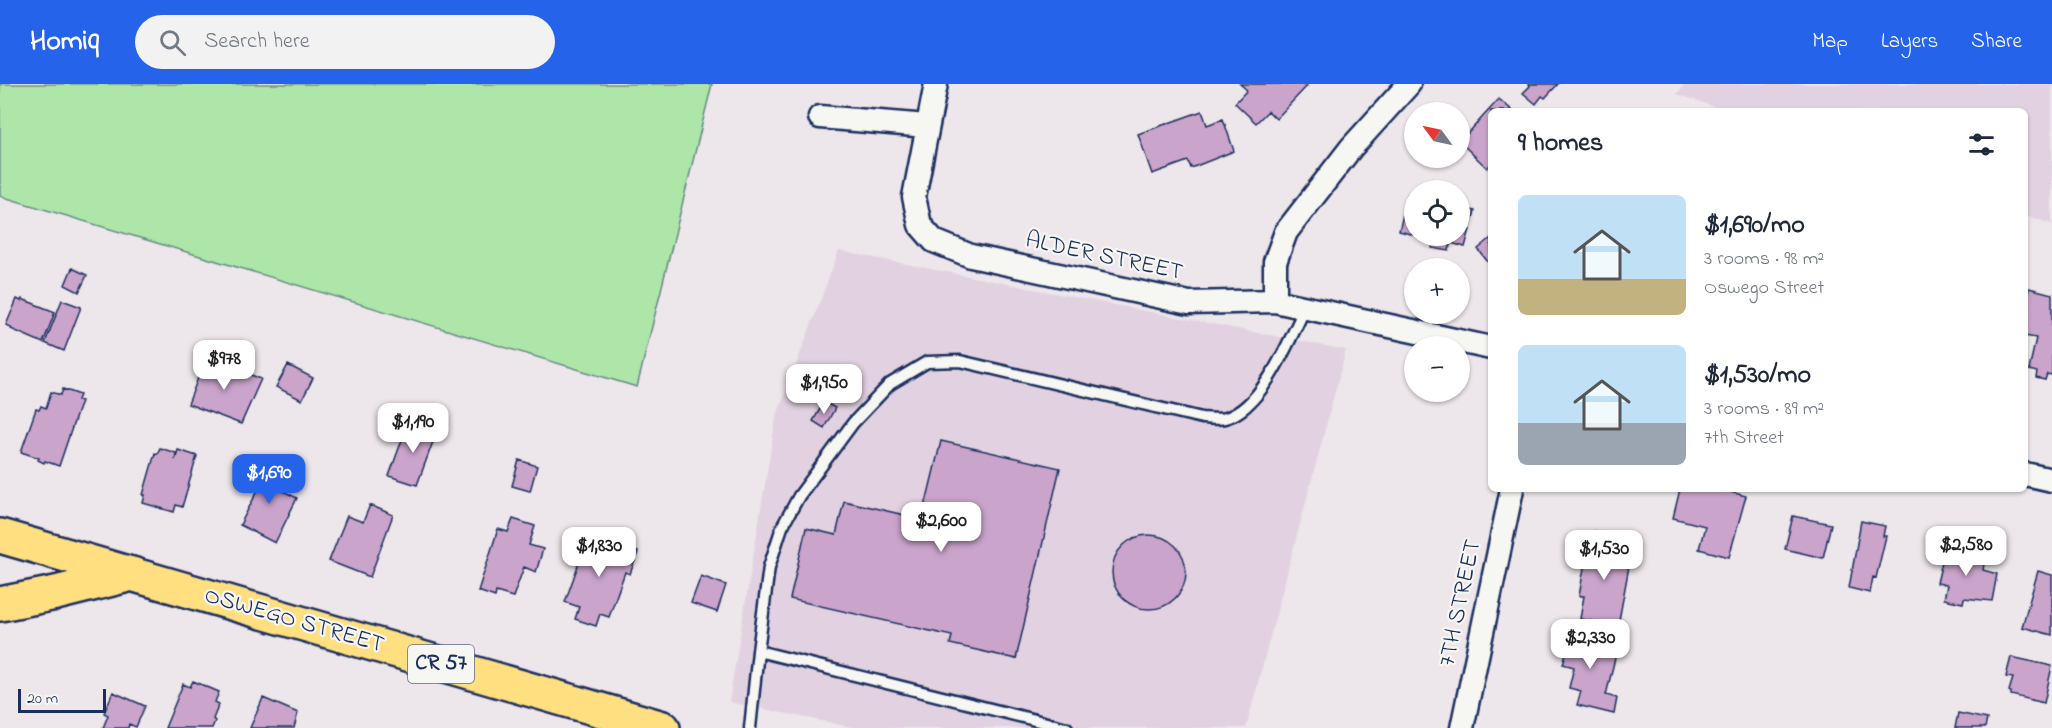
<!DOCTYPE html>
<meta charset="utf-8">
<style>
body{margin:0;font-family:"Indie Flower",sans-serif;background:#f2f2f3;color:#1f2937;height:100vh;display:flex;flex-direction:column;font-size:22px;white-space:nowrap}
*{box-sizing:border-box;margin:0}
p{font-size:20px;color:#747a83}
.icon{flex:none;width:33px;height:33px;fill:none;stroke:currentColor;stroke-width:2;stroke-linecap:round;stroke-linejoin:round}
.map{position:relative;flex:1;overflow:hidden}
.panel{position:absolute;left:1488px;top:24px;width:540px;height:384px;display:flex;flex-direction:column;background:#fff;border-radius:9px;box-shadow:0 2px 4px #0004}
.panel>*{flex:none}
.needle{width:39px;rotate:303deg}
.controls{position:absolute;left:1404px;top:18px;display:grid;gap:12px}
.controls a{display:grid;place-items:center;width:66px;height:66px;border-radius:50%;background:#fff;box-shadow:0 2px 4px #0004;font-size:30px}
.scale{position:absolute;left:18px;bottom:15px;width:88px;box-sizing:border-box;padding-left:6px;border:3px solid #1b2f5e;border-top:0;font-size:16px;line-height:21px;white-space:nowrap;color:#1b2f5e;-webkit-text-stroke:4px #f6f6f2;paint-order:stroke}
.price{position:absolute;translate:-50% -51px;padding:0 14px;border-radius:12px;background:#fff;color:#222;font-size:20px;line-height:39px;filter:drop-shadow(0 2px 3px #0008)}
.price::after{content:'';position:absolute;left:50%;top:36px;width:18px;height:14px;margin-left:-9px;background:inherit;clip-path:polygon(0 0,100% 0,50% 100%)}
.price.current{background:#2563eb;color:#fff}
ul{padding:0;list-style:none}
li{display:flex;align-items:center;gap:18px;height:150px;padding:0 30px}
li span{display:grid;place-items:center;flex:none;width:168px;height:120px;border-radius:9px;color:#555}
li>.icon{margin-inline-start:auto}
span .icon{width:72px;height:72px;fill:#fffc;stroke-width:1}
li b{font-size:26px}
h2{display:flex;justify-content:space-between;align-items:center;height:72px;padding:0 30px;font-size:26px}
header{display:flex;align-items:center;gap:36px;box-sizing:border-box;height:84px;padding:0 30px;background:#2563eb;color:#fff}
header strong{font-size:28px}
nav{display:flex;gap:33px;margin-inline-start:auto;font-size:21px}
.search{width:420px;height:54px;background:#f2f2f3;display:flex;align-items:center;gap:15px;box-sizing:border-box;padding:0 21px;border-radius:33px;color:#747a83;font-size:22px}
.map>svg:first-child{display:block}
.built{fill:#e2d2e1}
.green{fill:#aee6a9;stroke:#648a84;stroke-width:1.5}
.building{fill:#caa4cb;stroke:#1b2f5e;stroke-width:1.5}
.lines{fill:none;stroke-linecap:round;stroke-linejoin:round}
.service-casing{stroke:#1b2f5e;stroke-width:15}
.minor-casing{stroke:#1b2f5e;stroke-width:27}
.primary-casing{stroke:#1b2f5e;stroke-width:38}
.motorway-casing{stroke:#1b2f5e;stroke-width:38}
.service{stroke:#f6f6f2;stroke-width:10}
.minor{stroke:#f6f6f2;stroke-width:22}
.primary{stroke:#ffdf80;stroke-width:33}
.motorway{stroke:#ffdf80;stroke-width:33}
.labels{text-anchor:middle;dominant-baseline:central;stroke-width:4.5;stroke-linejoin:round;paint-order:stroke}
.shield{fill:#f6f6f2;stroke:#5d6b8a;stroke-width:1.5}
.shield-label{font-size:22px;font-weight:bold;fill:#1b2f5e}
.street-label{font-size:24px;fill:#1b2f5e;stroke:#f6f6f2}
</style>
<header>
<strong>Homiq</strong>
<div class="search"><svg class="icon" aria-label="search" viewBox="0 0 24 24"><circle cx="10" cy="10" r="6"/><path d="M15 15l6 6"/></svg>Search here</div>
<nav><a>Map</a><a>Layers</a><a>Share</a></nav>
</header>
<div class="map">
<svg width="2052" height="644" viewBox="0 0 2052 644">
<rect width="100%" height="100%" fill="#ede6ea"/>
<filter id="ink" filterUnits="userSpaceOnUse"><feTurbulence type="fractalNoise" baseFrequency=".0167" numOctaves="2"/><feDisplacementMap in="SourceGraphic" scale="12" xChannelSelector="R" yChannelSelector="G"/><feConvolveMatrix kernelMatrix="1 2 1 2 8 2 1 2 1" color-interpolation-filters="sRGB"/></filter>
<g filter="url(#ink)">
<path class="built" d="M1685,0H2052V140L2025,131V27H1727L1677,10Z
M839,167L1346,266L1246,644H856L729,618L776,334Z"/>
<path class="green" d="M0,0H712L637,303L0,112Z"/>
<path class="building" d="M1240,0H1305L1307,2L1276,35L1268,27L1256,39L1235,19L1247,6Z
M1529,0H1558L1545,14L1542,12L1536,20L1523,9L1530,2Z
M1499,15L1513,27H1491V80L1487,84L1460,58Z
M1202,27L1207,41L1223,35L1234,67L1191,84L1188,77L1152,90L1138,50Z
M1408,110L1414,112V151L1399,147Z
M1460,123L1475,127L1465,163L1451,159L1449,167L1432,164L1434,156L1417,152H1460Z
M1491,154V182L1478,165Z
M72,184L87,191L79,208L65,201Z
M2029,204L2052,210V291L2047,290L2045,296L2036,294L2037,288L2029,286L2036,254L2025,252V221Z
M17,215L21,217L22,215L55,228L43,259L11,245V243L6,241Z
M62,216L81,223L64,267L45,259Z
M206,273L261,295L241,340L188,320Z
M288,281L313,294L302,316L276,303Z
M63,305L80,311L78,316L81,317L59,382L45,377L44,379L38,376L39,374L21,368L36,325L39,326L41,322L46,324L51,308L61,311Z
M824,318L835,324L824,344L813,337Z
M408,339L437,347L417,401L389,392Z
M941,357L1060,384L1016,575L950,560L952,552L790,515L806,444L836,451L844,417L922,435Z
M160,364L176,369L175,376L178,366L197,372L182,423L176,421L174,428L143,419L145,411H143L155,369L157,370Z
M263,376L276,382L271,391L285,398L281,406L297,414L275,459L240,441L261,400L253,396Z
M519,376L537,382L530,407L512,402Z
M1680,405H1719L1746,412L1729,473L1699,465L1705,442L1673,434Z
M370,421L393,431L370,493L329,477L347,432L363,438Z
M1793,432L1831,440L1823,474L1785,465Z
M513,435L535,442L529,461L543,465L536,488L524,483L513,513L496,508L495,513L478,507L498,445L508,448Z
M1861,437L1885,442L1883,452H1886L1876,494L1873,493L1870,509L1849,504Z
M1594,447L1619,452L1615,474L1630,477L1618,542L1580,535L1584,512H1579L1587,467L1590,468Z
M590,448L614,456L612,461L638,468L630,490L625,488L609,533L600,530L596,542L575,535L579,523L565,518Z
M1112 488a37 37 0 1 1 74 0a37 37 0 1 1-74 0Z
M1945,465L1985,474L1983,486L1997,490L1992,517L1964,514L1963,519L1944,515L1947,501L1937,499Z
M2038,487L2052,491V551L2022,543Z
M701,492L726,501L717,528L691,519Z
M1574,541L1598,546L1594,564L1616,570L1606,611L1617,614L1614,630L1577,621L1581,607L1569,604L1574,583L1563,580Z
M2011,573L2052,582L2044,619L2011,611V608L2009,607L2013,594L2006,593Z
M193,597L219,608L215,618L219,620L213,635L215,637L212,644H165L183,600L190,603Z
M113,608L145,622L136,643L129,640L128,644H103L108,631L104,629Z
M263,614L298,629L294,644H250Z
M1958,629L1987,635L1985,644H1955Z"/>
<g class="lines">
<g class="service-casing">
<path id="service" d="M758,567L1067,644
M750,644L758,567L769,483L782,443L799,412L853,339L890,300L927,278L960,277L1202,334C1209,334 1218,336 1225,334C1262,325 1290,255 1305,224"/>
</g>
<g class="minor-casing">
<path id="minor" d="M936,0L914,113L920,141L934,157L971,172L1189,219L1275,217L1491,264
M820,33L927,42
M1275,217V178L1286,148L1351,64L1409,0
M2025,390L2052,396
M1462,644L1512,405"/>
</g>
<g class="primary-casing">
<path id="primary" d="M0,452L663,644"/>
</g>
<g class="motorway-casing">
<path id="motorway" d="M0,520L56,509L132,490"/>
</g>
<use href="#service" class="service"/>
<use href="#minor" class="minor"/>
<use href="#primary" class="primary"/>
<use href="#motorway" class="motorway"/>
</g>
</g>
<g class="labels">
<rect class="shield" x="408" y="561" width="66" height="38" rx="4.5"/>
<g class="shield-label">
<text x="441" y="580">CR 57</text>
</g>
<g class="street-label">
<text transform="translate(1104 173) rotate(12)">ALDER STREET</text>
<text transform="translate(1461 519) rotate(-78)">7TH STREET</text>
<text transform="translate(294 537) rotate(16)">OSWEGO STREET</text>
</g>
</g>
</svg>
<div class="controls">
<a><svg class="needle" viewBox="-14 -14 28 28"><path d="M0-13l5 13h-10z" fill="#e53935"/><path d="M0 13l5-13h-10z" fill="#747a83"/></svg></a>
<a><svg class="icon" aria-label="locate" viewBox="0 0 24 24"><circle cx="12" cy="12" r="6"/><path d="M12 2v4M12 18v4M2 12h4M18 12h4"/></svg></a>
<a>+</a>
<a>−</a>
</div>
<div class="scale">20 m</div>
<b class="price" style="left:224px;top:307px">$978</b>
<b class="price" style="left:824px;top:331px">$1,950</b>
<b class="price" style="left:413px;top:370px">$1,190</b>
<b class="price current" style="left:269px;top:421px">$1,690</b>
<b class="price" style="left:941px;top:469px">$2,600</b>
<b class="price" style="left:1966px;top:493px">$2,580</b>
<b class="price" style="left:599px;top:494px">$1,830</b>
<b class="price" style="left:1604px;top:497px">$1,530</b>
<b class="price" style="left:1590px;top:586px">$2,330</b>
<section class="panel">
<h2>9 homes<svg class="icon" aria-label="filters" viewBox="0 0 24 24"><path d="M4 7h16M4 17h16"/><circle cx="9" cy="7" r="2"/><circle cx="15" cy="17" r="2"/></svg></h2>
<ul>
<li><span style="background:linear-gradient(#bfe0f5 70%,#c2b280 0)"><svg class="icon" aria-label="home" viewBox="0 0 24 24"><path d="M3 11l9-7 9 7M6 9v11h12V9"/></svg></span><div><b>$1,690/mo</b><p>3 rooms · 98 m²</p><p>Oswego Street</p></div></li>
<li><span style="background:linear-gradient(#bfe0f5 65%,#9aa5b1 0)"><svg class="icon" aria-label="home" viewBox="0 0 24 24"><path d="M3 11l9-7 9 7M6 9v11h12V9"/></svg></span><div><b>$1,530/mo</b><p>3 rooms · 89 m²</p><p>7th Street</p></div></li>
</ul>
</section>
</div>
